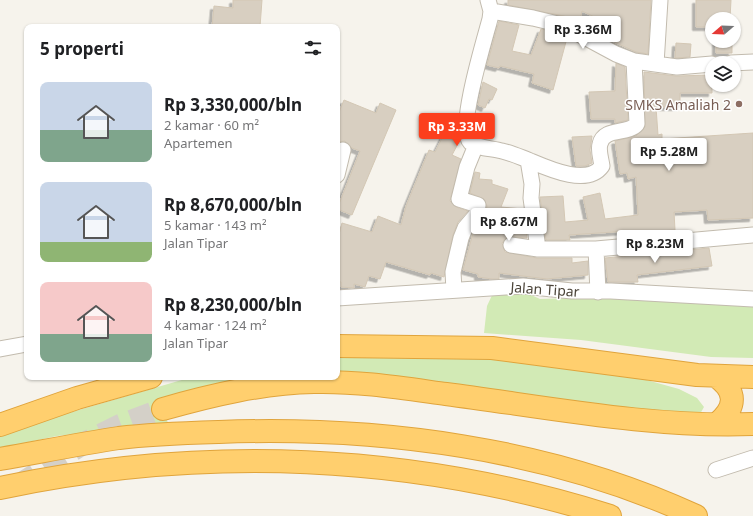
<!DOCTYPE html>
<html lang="id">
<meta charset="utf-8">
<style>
body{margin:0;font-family:"Noto Sans",sans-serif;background:#f2f2f2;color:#202124;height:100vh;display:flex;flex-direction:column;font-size:15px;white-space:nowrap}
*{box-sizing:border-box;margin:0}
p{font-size:13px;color:#757577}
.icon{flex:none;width:22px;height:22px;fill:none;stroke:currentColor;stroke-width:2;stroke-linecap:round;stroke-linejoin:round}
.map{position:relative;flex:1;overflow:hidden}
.panel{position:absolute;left:24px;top:24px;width:316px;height:356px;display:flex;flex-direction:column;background:#fff;border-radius:8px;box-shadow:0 1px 3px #0004}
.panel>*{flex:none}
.needle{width:26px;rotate:251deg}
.fabs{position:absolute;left:705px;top:12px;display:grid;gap:8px}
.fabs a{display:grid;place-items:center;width:36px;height:36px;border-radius:50%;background:#fff;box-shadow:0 1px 3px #0004;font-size:20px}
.price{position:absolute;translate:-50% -34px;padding:0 9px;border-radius:4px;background:#fff;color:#222;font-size:13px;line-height:26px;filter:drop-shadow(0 1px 2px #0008)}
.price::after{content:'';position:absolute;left:50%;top:24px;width:12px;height:9px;margin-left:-6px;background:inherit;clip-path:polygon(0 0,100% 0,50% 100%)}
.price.selected{background:#fc3f1d;color:#fff}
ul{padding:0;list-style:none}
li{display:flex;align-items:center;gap:12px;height:100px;padding:0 16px}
li span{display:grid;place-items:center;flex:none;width:112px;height:80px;border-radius:8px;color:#555}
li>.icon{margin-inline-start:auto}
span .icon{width:48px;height:48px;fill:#fffc;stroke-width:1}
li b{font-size:17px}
h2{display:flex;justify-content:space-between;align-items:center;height:48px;padding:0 16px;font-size:17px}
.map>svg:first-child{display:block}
.grass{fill:#d2eab5}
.building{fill:#d8cfc1;stroke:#d3c7b4;filter:url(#shadow)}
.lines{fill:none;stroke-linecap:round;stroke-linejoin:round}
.highway-tunnel{stroke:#d4d0c8;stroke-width:22;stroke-dasharray:22 11;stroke-linecap:butt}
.minor-casing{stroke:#c2bbae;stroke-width:17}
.highway-casing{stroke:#e0a43c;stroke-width:24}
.minor{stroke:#fff;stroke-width:15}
.highway{stroke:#ffcf6e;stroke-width:22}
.education-dot{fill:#8d6e63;stroke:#fff;stroke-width:1.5}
.labels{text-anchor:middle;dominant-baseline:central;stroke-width:3;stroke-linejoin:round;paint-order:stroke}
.education-label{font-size:14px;fill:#785e54;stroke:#fff;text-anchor:end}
.street-label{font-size:14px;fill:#4b4439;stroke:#fff}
</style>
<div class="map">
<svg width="753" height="516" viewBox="0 0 753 516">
<defs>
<filter id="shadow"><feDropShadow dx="-3.5" dy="3.5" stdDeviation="0" flood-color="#0004"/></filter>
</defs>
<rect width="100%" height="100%" fill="#f6f3ec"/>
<path class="grass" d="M518,289L540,299L606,297L753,306V358L711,357L581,340L484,333L487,306L494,291Z
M337,355L502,358L643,379L679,389L697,398L704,407L700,414L616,408L337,372Z
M192,377H262L160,401L168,423L57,436L0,448V433Z"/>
<path class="building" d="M233,0H262L260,27H212L214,6L233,8Z
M508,0H651L648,54L636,52L605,38L611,25L582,11L579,24L564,16L508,5Z
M696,0H731L730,19H712V27H696Z
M499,21L519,25L512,51L531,55L541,29L559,33L567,38L553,90L532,83L534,74L500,66L499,68L487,65Z
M716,41H732V53H716Z
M676,43L691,44L690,57L675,58Z
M616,63L625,67L628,120L615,123V119H591L589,92L615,91Z
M644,72L676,76L712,75V93H680V107H656L658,135L662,134V139L753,133V218L708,220L707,210L674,212L675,230L629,233V231L569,235L570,240H546L540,197L563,196L565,222L588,220L583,197L600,193L605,219L638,215L636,177L628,179L627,173L620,174L615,141L636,136L645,127Z
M483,82L497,89L492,100L489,99L485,108L478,105Z
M344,100L376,113L380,103L396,110L352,215L337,209L360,151L352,148L345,141L337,142V117Z
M448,126L458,131L460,140L452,155L461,159L450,201L456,207L468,211L458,222L453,235L444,277L431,273L430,275L386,262L380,279L369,276L365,287L354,284V288L341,287V282L337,281V242L342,223L372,232L378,216L401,225L406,206L429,150L435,152Z
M592,136L590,150L592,163L585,166H576L572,137Z
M475,172L480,173L479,179L492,180V184L508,189L501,207L523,209L527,238L507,237L502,243L505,252L537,258H572V263L588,261V275L547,279L499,273V279H492L478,277V274L463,270L473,233L486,215L487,206L484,199L470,193Z
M709,248L712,266L637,275L638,282H608L605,258Z"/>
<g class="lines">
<path class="highway-tunnel" d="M17,486L86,442L120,425L163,409"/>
<g class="minor-casing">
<path id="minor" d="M488,0L491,11L490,19C485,38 457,129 470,142C478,149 493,148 502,151C511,153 520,157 528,160L532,184L531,198L538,249
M491,11L533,18L562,25L616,54L634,61L677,67L712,64
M731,63L753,62
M656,64L660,0
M528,160C547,168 587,187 602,166C601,159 598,150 600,144C604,127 628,135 637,124L634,61
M337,175L343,150
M511,245L538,249H596L753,235
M596,249L598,292
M454,290L453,272L461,238L465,228L477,214L478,205L459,199L467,167L476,145
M337,298L523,286L572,291H611L753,299
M0,349L27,344
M716,470L753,458"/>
</g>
<g class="highway-casing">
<path id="highway" d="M337,346L492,348L697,375L753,377
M716,376C737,391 737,407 717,424
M163,409C212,395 263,383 314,382C359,381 402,388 446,394C546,407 653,428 753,424
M0,425L77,398L151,377
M0,459C40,452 79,444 119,438C152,434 186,433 219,432C380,426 549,448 696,516
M0,488C204,445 411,453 610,516"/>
</g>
<use href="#minor" class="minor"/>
<use href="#highway" class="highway"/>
</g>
<circle class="education-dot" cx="739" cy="104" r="4"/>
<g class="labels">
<g class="education-label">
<text x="731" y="104">SMKS Amaliah 2</text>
</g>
<g class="street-label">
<text transform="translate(545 289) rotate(4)">Jalan Tipar</text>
</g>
</g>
</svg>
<div class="fabs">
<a><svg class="needle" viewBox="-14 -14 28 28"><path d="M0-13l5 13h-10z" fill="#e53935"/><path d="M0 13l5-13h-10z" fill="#757577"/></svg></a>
<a><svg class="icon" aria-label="layers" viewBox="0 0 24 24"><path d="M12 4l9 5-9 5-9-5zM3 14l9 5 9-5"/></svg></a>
</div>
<b class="price" style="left:583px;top:50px">Rp 3.36M</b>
<b class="price selected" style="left:457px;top:147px">Rp 3.33M</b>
<b class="price" style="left:669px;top:172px">Rp 5.28M</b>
<b class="price" style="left:509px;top:242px">Rp 8.67M</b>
<b class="price" style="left:655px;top:264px">Rp 8.23M</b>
<section class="panel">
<h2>5 properti<svg class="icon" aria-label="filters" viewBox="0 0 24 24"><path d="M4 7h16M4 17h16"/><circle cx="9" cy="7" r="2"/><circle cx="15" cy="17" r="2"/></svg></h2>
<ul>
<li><span style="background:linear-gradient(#c9d6e8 60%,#7fa58c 0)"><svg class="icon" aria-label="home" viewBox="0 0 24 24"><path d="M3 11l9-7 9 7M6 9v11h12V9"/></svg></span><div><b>Rp 3,330,000/bln</b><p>2 kamar · 60 m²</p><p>Apartemen</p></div></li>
<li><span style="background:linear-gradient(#c9d6e8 75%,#8fb573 0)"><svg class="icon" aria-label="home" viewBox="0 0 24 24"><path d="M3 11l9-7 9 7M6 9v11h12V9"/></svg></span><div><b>Rp 8,670,000/bln</b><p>5 kamar · 143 m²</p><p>Jalan Tipar</p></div></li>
<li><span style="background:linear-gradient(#f6c9c9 65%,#7fa58c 0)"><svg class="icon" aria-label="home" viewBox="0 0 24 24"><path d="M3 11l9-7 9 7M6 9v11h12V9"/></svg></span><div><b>Rp 8,230,000/bln</b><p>4 kamar · 124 m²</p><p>Jalan Tipar</p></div></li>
</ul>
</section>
</div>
